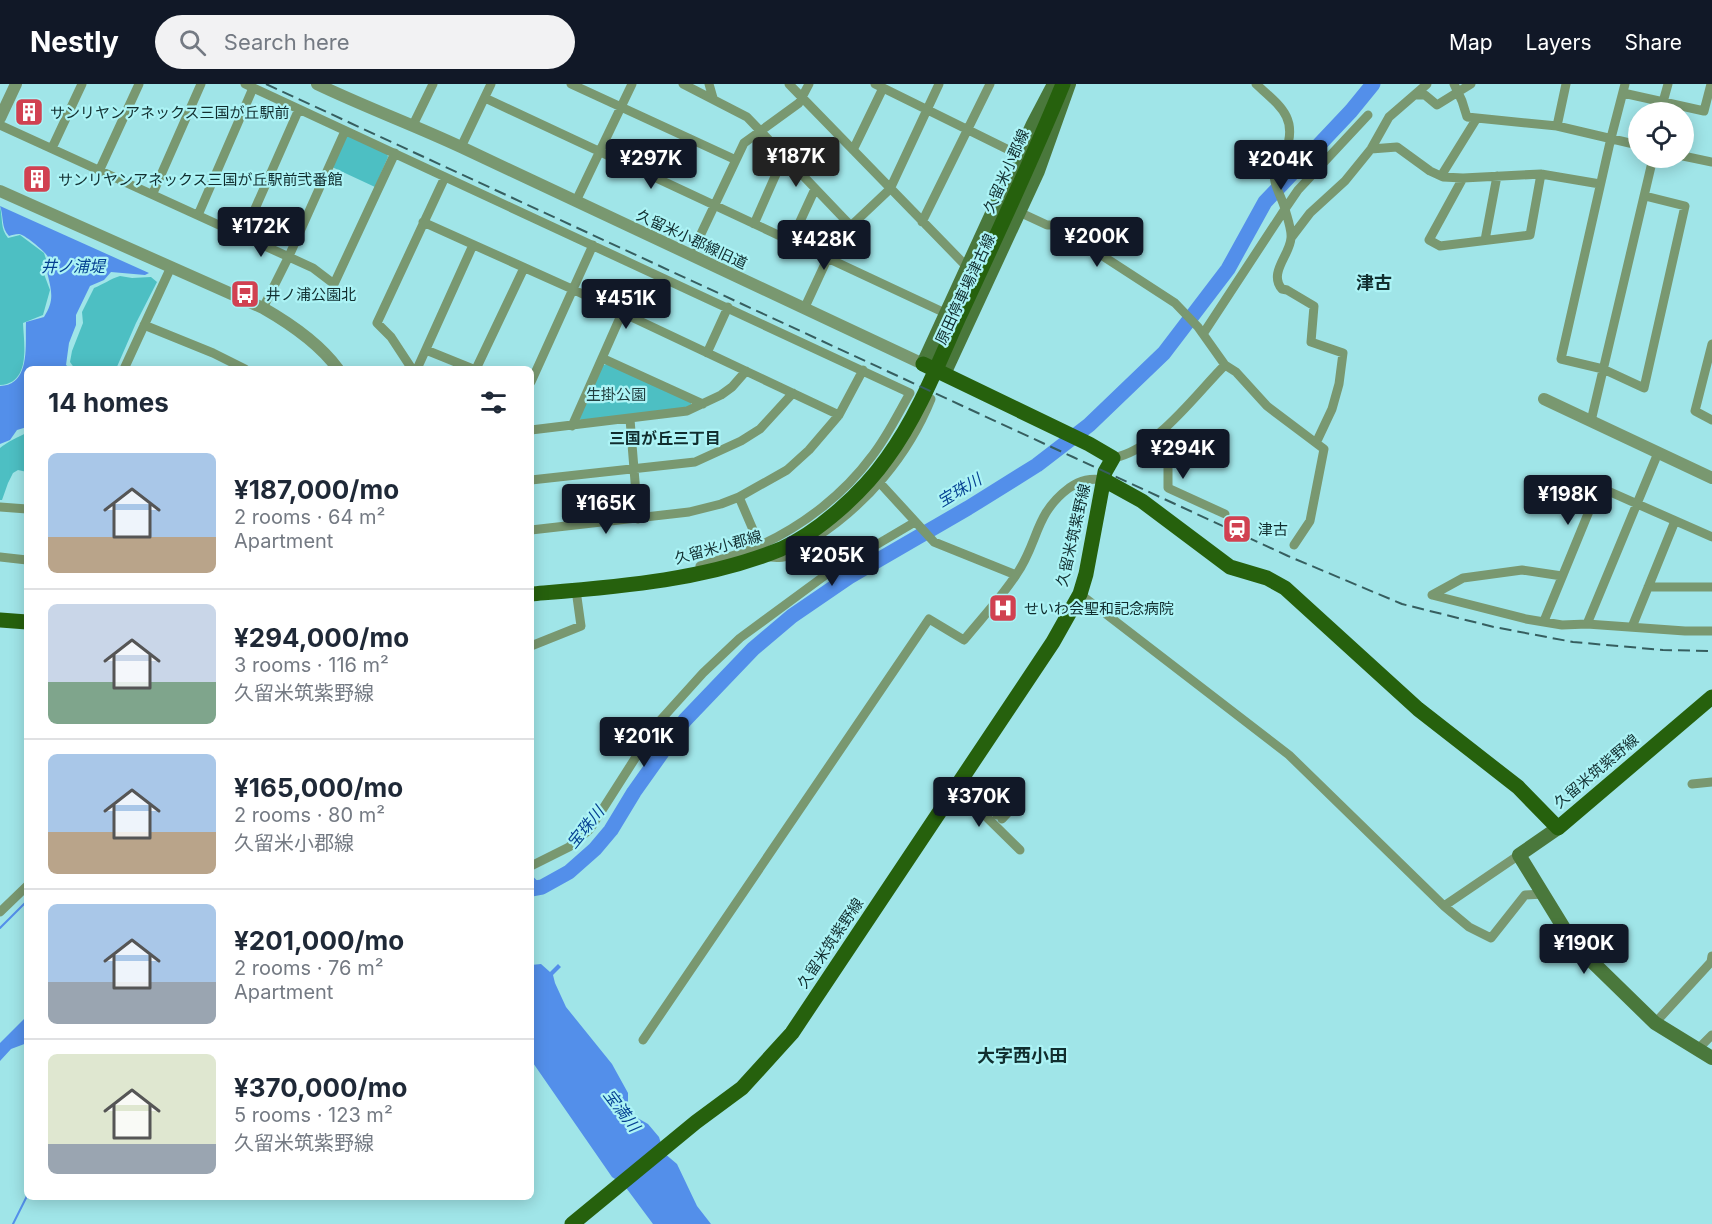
<!DOCTYPE html>
<meta charset="utf-8">
<style>
body{margin:0;font-family:Inter,"Noto Sans JP",sans-serif;background:#f2f2f3;color:#1f2937;height:100vh;display:flex;flex-direction:column;font-size:22px;white-space:nowrap}
*{box-sizing:border-box;margin:0}
p{font-size:20px;color:#747a83}
.icon{flex:none;width:33px;height:33px;fill:none;stroke:currentColor;stroke-width:2;stroke-linecap:round;stroke-linejoin:round}
.map{position:relative;flex:1;overflow:hidden}
.panel{position:absolute;left:24px;top:282px;width:510px;height:834px;display:flex;flex-direction:column;background:#fff;border-radius:9px;box-shadow:0 3px 15px #0003}
.panel>*{flex:none}
.tools{position:absolute;left:1628px;top:18px;display:grid;gap:12px}
.tools a{display:grid;place-items:center;width:66px;height:66px;border-radius:50%;background:#fff;box-shadow:0 3px 15px #0003;font-size:30px}
.price{position:absolute;translate:-50% -51px;padding:0 14px;border-radius:6px;background:#111827;color:#fff;font-size:20px;line-height:39px;filter:drop-shadow(0 2px 3px #0008)}
.price::after{content:'';position:absolute;left:50%;top:36px;width:18px;height:14px;margin-left:-9px;background:inherit;clip-path:polygon(0 0,100% 0,50% 100%)}
.price.selected{background:#222;color:#fff}
ul{padding:0;list-style:none}
li{display:flex;align-items:center;gap:18px;height:150px;padding:0 24px}
li+li{border-top:2px solid #e0e1e3}
li span{display:grid;place-items:center;flex:none;width:168px;height:120px;border-radius:9px;color:#555}
li>.icon{margin-inline-start:auto}
span .icon{width:72px;height:72px;fill:#fffc;stroke-width:1}
li b{font-size:26px}
h2{display:flex;justify-content:space-between;align-items:center;height:72px;padding:0 24px;font-size:26px}
header{display:flex;align-items:center;gap:36px;box-sizing:border-box;height:84px;padding:0 30px;background:#111827;color:#fff}
header strong{font-size:28px}
nav{display:flex;gap:33px;margin-inline-start:auto;font-size:21px}
.search{width:420px;height:54px;background:#f2f2f3;display:flex;align-items:center;gap:15px;box-sizing:border-box;padding:0 21px;border-radius:33px;color:#747a83;font-size:22px}
.map>svg:first-child{display:block}
.green{fill:#4dbfc3}
.water{fill:#538fea}
.lines{fill:none;stroke-linecap:round;stroke-linejoin:round}
.stream{stroke:#538fea;stroke-width:2}
.river{stroke:#538fea;stroke-width:15}
.minor{stroke:#799870;stroke-width:9}
.tertiary{stroke:#799870;stroke-width:12}
.secondary{stroke:#4a783c;stroke-width:14}
.primary{stroke:#26610d;stroke-width:15}
.rail{stroke:#365e5f;stroke-width:2;stroke-dasharray:12 6;stroke-linecap:butt}
.labels{text-anchor:middle;dominant-baseline:central;stroke-width:4.5;stroke-linejoin:round;paint-order:stroke}
.poi-label{font-size:15px;fill:#112e2f;stroke:#acf3f5;text-anchor:start}
.street-label{font-size:15px;fill:#112e2f;stroke:#acf3f5}
.park-label{font-size:15px;fill:#213f40;stroke:#acf3f5}
.water-label{font-size:16px;font-style:italic;fill:#054192;stroke:#acf3f5}
.neighbourhood-label{font-size:16px;font-weight:bold;fill:#112e2f;stroke:#acf3f5}
.quarter-label{font-size:18px;font-weight:bold;fill:#112e2f;stroke:#acf3f5}
</style>
<header>
<strong>Nestly</strong>
<div class="search"><svg class="icon" aria-label="search" viewBox="0 0 24 24"><circle cx="10" cy="10" r="6"/><path d="M15 15l6 6"/></svg>Search here</div>
<nav><a>Map</a><a>Layers</a><a>Share</a></nav>
</header>
<div class="map">
<svg width="1712" height="1140" viewBox="0 0 1712 1140">
<rect width="100%" height="100%" fill="#a0e5e8"/>
<path class="green" d="M350,51L387,69L388,73L375,103L332,83L345,53Z
M0,123C3,135 0,144 8,154L20,151L44,169L47,178L44,190L50,206L43,231L23,239C24,261 31,299 0,301Z
M120,192L132,194L151,193L157,198L136,239L116,285H75L70,278L72,267L83,239L82,228L94,204C104,200 110,195 120,192Z
M607,280L691,318V323L581,337L579,333L603,281Z
M27,349V388L18,386L13,389L8,399L2,416H0V364C6,359 19,352 27,349Z"/>
<path class="water" d="M0,122L149,189L145,191L111,188L104,196L90,202L76,231V241L69,259L66,281L71,285H27V343L17,346L10,356L0,360V302C31,301 25,261 26,238L44,233C54,217 52,209 48,192C46,186 50,180 48,173C46,168 24,150 19,150C15,150 12,151 9,152C1,144 4,133 0,122Z
M541,880L550,888L558,880L561,883L553,891L555,899L566,923L612,980L628,1009V1019L634,1032L648,1040L659,1053L664,1069L677,1080L697,1122L711,1140H653L624,1101L612,1093L531,976V881Z
M27,932V959L11,965L0,977V959Z"/>
<g class="lines">
<path class="stream" d="M531,792L542,803
M0,844L27,817
M13,1140L27,1112"/>
<path class="river" d="M531,805L542,803L569,788L595,765L611,746L634,708L685,636L753,565L792,532L849,493L968,424L1037,381L1089,341L1164,269L1228,185L1265,118L1351,27L1373,0"/>
<path class="minor" d="M245,0L910,309C898,330 887,353 872,372C844,410 804,441 761,461C742,470 720,475 700,482
M571,0L736,76
M683,0L747,33L851,142
M709,0L713,14
M789,0L970,186
M875,0L1019,71
M1454,0L1462,17L1467,33L1557,42L1638,61
M1625,0L1611,54L1561,275L1603,285L1644,304L1685,122L1645,112
M1623,9L1704,27L1711,0
M1415,11H1425L1437,21L1471,0
M485,14L945,229
M1663,18L1668,0
M0,41L243,152L299,25
M413,41L433,0
M1557,42L1566,0
M461,63L491,0
M52,64L82,0
M1371,65L1397,63L1430,87L1443,93L1463,94L1541,90L1600,100
M853,66L883,4
M1683,72L1712,78
M100,85L139,0
M1441,92L1477,34
M1463,94L1429,156L1440,162L1530,151L1541,90
M153,109L201,0
M576,117L632,0
M1019,128L1047,141H1055L1175,219L1198,243L1225,281L1236,288L1267,322L1324,365L1310,437L1294,461
M198,131L253,4
M423,138L572,205L839,331
M922,138L990,0
M754,140L784,72
M243,152L313,184L334,200L395,69
M1291,154L1310,129L1345,97L1371,65L1389,33L1427,0
M1485,156L1497,92
M791,157L815,105
M691,171L744,59L799,19L809,0
M805,223L836,156L890,105L939,0
M263,224L289,172L345,47
M144,241L213,269L245,285
M1203,250L1285,125C1282,113 1271,97 1275,85C1277,79 1283,75 1285,69C1299,34 1280,22 1256,0
M1712,260L1695,327L1712,336
M426,266L473,285
M707,269L728,223
M602,274L703,320
M124,285L171,183
M412,285L391,253L377,239L445,93
M417,285L473,161
M476,285L524,184
M531,298L593,161
M630,335L638,435
M1591,337L1653,74
M572,342L622,229
M531,346L687,327L721,311L732,303L746,287
M1162,348L1168,372V404L1225,430
M1316,359L1332,325L1339,300L1343,269L1311,258L1314,222L1287,206L1282,205C1268,189 1290,171 1291,154C1292,146 1287,133 1285,125L1298,106L1368,31
M1113,374C1156,366 1195,311 1225,281
M531,396L695,378L741,357L760,345L793,309
M879,398L934,458L1016,491
M739,413L760,462
M0,423L27,425
M531,446L689,428L721,420L739,413L787,386L809,366L839,331L863,286
M0,473L27,476
M770,473C774,473 780,474 784,473C794,470 806,460 815,454C866,421 908,372 931,315
M1648,503H1712
M1080,510L1289,671L1444,822L1469,843L1491,854L1525,811L1544,810
M1432,511L1526,535L1562,541L1587,540L1685,547H1712
M1432,511L1463,494L1522,486L1562,492
M1544,537L1599,403L1712,453
M1587,540L1658,369
M1632,543L1675,437
M531,562L581,542L576,506
M1692,700L1712,698
M957,704L1020,766
M997,731L1013,716L1017,719L1002,735
M531,782L569,763L590,745L657,640L703,589L740,554L827,490L915,438
M1444,822L1519,771
M0,828L27,802
M1655,939L1711,878L1712,872
M643,956L929,535L964,556C981,535 1001,514 1016,491C1039,458 1034,430 1069,404C1081,396 1090,394 1104,396
M1698,965L1712,951"/>
<path class="tertiary" d="M317,0C365,23 414,41 461,63L923,280
M0,34L16,0
M0,107L263,224C291,240 319,259 338,285
M1544,315L1712,394"/>
<path class="secondary" d="M923,280L1033,40L1054,0
M944,290L1038,87L1069,0
M1558,744L1519,771L1573,859L1655,939L1712,974"/>
<path class="primary" d="M1104,396L1142,417L1230,483L1267,494L1285,504L1418,625L1518,703L1558,744L1712,613
M531,510C614,503 703,497 781,465C819,448 863,408 887,374C918,332 938,280 959,233C995,155 1031,79 1063,0
M0,536L27,538
M572,1140L696,1038L742,1004L792,949L1053,558L1080,510L1086,490L1105,388L1113,374L1089,360L923,280"/>
<path class="rail" d="M266,0L1073,373L1288,472L1402,520L1494,543L1573,558L1663,566L1712,567"/>
</g>
<defs>
<g id="building-square" transform="scale(1.5)"><rect x="-9" y="-9" width="18" height="18" rx="4" fill="#d14151" stroke="#acf3f5"/><path d="M-4-6H4V6H1V3H-1V6H-4ZM-2.5-4.3h1.7v1.8h-1.7ZM.8-4.3h1.7v1.8H.8ZM-2.5-1h1.7V.8h-1.7ZM.8-1h1.7V.8H.8Z" fill="#fff"/></g>
<g id="bus-square" transform="scale(1.5)"><rect x="-9" y="-9" width="18" height="18" rx="4" fill="#d14151" stroke="#acf3f5"/><path d="M-5-6H5V4H4V6H2V4H-2V6H-4V4H-5ZM-3.5-4V0h7V-4ZM-3.5 1.2v1.5H-2V1.2ZM2 1.2v1.5H3.5V1.2Z" fill="#fff"/></g>
<g id="station-square" transform="scale(1.5)"><rect x="-9" y="-9" width="18" height="18" rx="4" fill="#d14151" stroke="#acf3f5"/><path d="M-3-6H3Q5-6 5-4V2Q5 4 3 4L4.5 6H3L1.5 4h-3L-3 6H-4.5L-3 4Q-5 4-5 2V-4Q-5-6-3-6ZM-3.5-4v3h7v-3ZM-3.5 1v1.5H-2V1ZM2 1v1.5H3.5V1Z" fill="#fff"/></g>
<g id="hospital-square" transform="scale(1.5)"><rect x="-9" y="-9" width="18" height="18" rx="4" fill="#d14151" stroke="#acf3f5"/><path d="M-5-5h3v3.5h4V-5h3V5h-3V1.5h-4V5h-3Z" fill="#fff"/></g>
</defs>
<g fill-rule="evenodd">
<use href="#building-square" x="29" y="28"/>
<use href="#building-square" x="37" y="95"/>
<use href="#bus-square" x="245" y="210"/>
<use href="#station-square" x="1237" y="445"/>
<use href="#hospital-square" x="1003" y="524"/>
</g>
<g class="labels">
<g class="poi-label">
<text x="50" y="28">サンリヤンアネックス三国が丘駅前</text>
<text x="58" y="95">サンリヤンアネックス三国が丘駅前弐番館</text>
<text x="266" y="210">井ノ浦公園北</text>
<text x="1258" y="445">津古</text>
<text x="1024" y="524">せいわ会聖和記念病院</text>
</g>
<g class="street-label">
<text transform="translate(1006 87) rotate(-66)">久留米小郡線</text>
<text transform="translate(692 155) rotate(25)">久留米小郡線旧道</text>
<text transform="translate(965 205) rotate(-65)">原田停車場津古線</text>
<text transform="translate(1073 451) rotate(-77)">久留米筑紫野線</text>
<text transform="translate(718 463) rotate(-15)">久留米小郡線</text>
<text transform="translate(1596 687) rotate(-40)">久留米筑紫野線</text>
<text transform="translate(830 859) rotate(-56)">久留米筑紫野線</text>
</g>
<g class="park-label">
<text x="616" y="310">生掛公園</text>
</g>
<g class="water-label">
<text x="73" y="182">井ノ浦堤</text>
<text transform="translate(959 406) rotate(-31)">宝珠川</text>
<text transform="translate(585 743) rotate(-51)">宝珠川</text>
<text transform="translate(622 1026) rotate(53)">宝満川</text>
</g>
<g class="neighbourhood-label">
<text x="665" y="354">三国が丘三丁目</text>
</g>
<g class="quarter-label">
<text x="1374" y="198">津古</text>
<text x="1022" y="971">大字西小田</text>
</g>
</g>
</svg>
<div class="tools">
<a><svg class="icon" aria-label="locate" viewBox="0 0 24 24"><circle cx="12" cy="12" r="6"/><path d="M12 2v4M12 18v4M2 12h4M18 12h4"/></svg></a>
</div>
<b class="price selected" style="left:796px;top:104px">¥187K</b>
<b class="price" style="left:651px;top:106px">¥297K</b>
<b class="price" style="left:1281px;top:107px">¥204K</b>
<b class="price" style="left:261px;top:174px">¥172K</b>
<b class="price" style="left:1097px;top:184px">¥200K</b>
<b class="price" style="left:824px;top:187px">¥428K</b>
<b class="price" style="left:626px;top:246px">¥451K</b>
<b class="price" style="left:1183px;top:396px">¥294K</b>
<b class="price" style="left:1568px;top:442px">¥198K</b>
<b class="price" style="left:606px;top:451px">¥165K</b>
<b class="price" style="left:832px;top:503px">¥205K</b>
<b class="price" style="left:644px;top:684px">¥201K</b>
<b class="price" style="left:979px;top:744px">¥370K</b>
<b class="price" style="left:1584px;top:891px">¥190K</b>
<section class="panel">
<h2>14 homes<svg class="icon" aria-label="filters" viewBox="0 0 24 24"><path d="M4 7h16M4 17h16"/><circle cx="9" cy="7" r="2"/><circle cx="15" cy="17" r="2"/></svg></h2>
<ul>
<li><span style="background:linear-gradient(#a9c7e8 70%,#b9a48a 0)"><svg class="icon" aria-label="home" viewBox="0 0 24 24"><path d="M3 11l9-7 9 7M6 9v11h12V9"/></svg></span><div><b>¥187,000/mo</b><p>2 rooms · 64 m²</p><p>Apartment</p></div></li>
<li><span style="background:linear-gradient(#c9d6e8 65%,#7fa58c 0)"><svg class="icon" aria-label="home" viewBox="0 0 24 24"><path d="M3 11l9-7 9 7M6 9v11h12V9"/></svg></span><div><b>¥294,000/mo</b><p>3 rooms · 116 m²</p><p>久留米筑紫野線</p></div></li>
<li><span style="background:linear-gradient(#a9c7e8 65%,#b9a48a 0)"><svg class="icon" aria-label="home" viewBox="0 0 24 24"><path d="M3 11l9-7 9 7M6 9v11h12V9"/></svg></span><div><b>¥165,000/mo</b><p>2 rooms · 80 m²</p><p>久留米小郡線</p></div></li>
<li><span style="background:linear-gradient(#a9c7e8 65%,#9aa5b1 0)"><svg class="icon" aria-label="home" viewBox="0 0 24 24"><path d="M3 11l9-7 9 7M6 9v11h12V9"/></svg></span><div><b>¥201,000/mo</b><p>2 rooms · 76 m²</p><p>Apartment</p></div></li>
<li><span style="background:linear-gradient(#dfe7d0 75%,#9aa5b1 0)"><svg class="icon" aria-label="home" viewBox="0 0 24 24"><path d="M3 11l9-7 9 7M6 9v11h12V9"/></svg></span><div><b>¥370,000/mo</b><p>5 rooms · 123 m²</p><p>久留米筑紫野線</p></div></li>
</ul>
</section>
</div>
